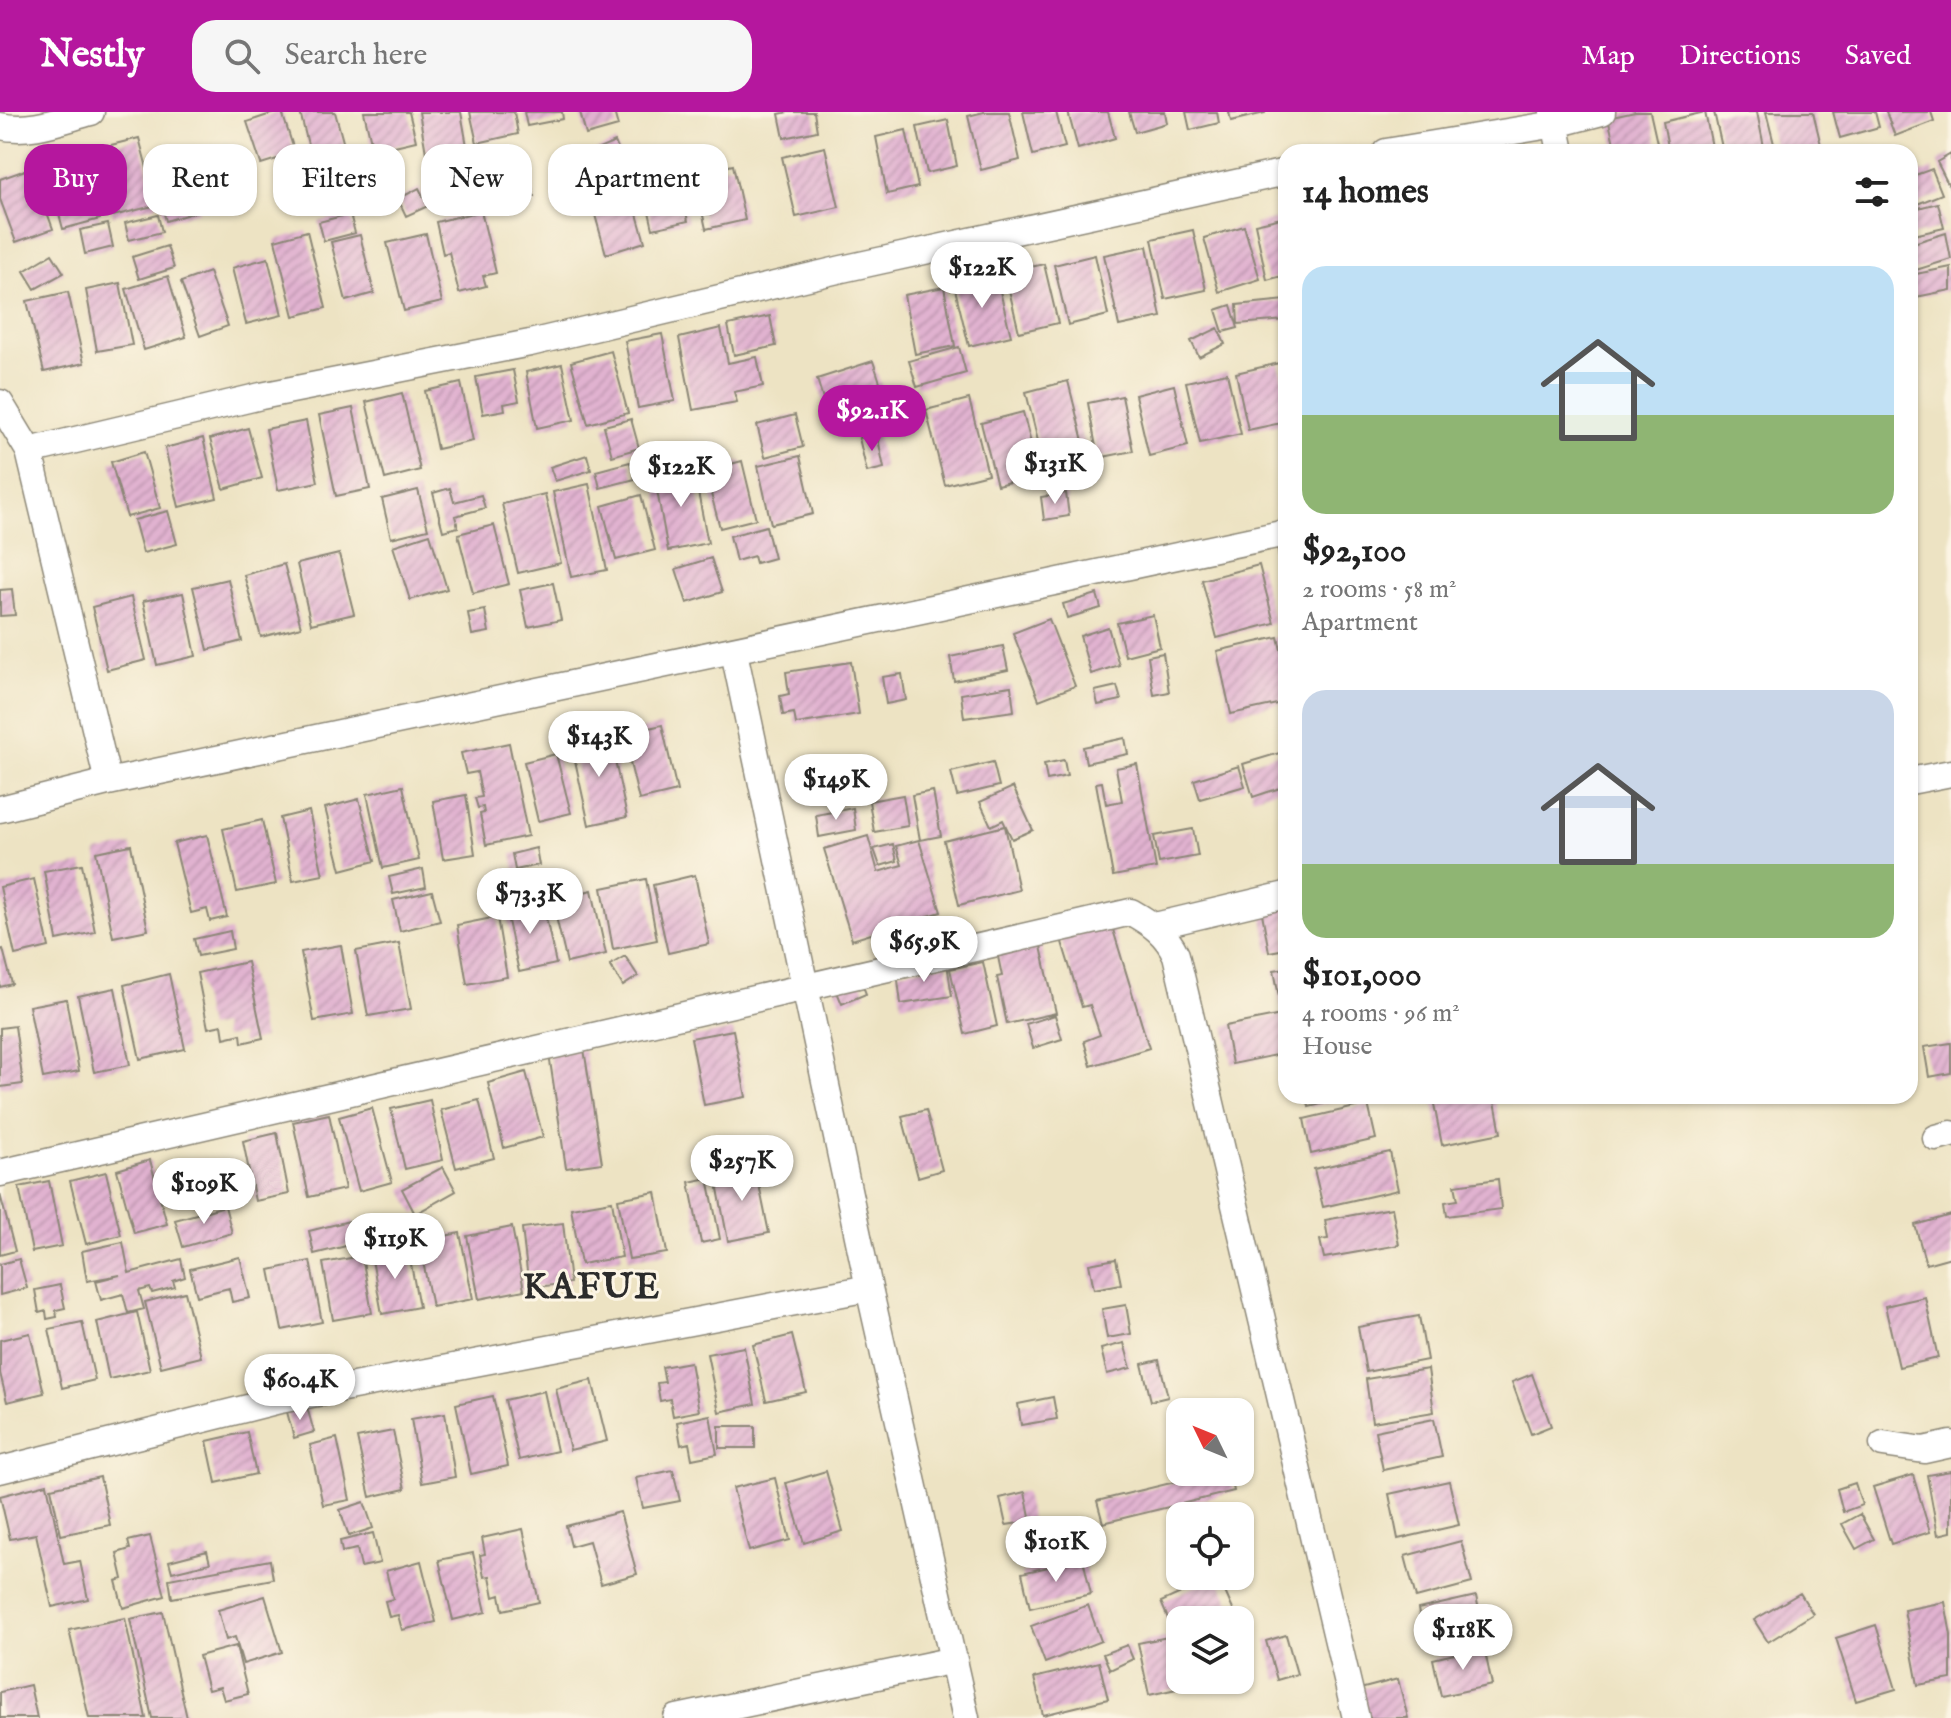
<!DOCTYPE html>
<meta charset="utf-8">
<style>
body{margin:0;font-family:"IM FELL English",serif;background:#f6f6f6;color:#222;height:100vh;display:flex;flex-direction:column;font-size:30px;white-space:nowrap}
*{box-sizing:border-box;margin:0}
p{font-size:26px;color:#767676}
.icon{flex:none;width:44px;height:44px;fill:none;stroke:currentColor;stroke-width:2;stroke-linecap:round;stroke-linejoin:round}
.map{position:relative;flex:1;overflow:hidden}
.side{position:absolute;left:1278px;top:32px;width:640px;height:960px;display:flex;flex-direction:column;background:#fff;border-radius:24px;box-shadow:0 2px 6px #0004}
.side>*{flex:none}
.guide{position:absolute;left:24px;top:32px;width:760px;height:72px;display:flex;gap:16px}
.needle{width:52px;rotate:313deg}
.controls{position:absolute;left:1166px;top:1286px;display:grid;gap:16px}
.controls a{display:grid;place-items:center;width:88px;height:88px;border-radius:16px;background:#fff;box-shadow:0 2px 6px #0004;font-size:40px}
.price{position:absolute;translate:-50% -68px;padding:0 18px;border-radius:28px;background:#fff;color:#222;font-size:26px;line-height:52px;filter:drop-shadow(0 2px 4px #0008)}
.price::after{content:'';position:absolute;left:50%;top:48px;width:24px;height:18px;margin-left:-12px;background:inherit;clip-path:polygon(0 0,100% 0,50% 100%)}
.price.active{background:#b5179e;color:#fff}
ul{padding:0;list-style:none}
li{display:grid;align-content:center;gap:16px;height:424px;padding:0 24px}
li span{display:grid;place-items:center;height:248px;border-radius:24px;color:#555}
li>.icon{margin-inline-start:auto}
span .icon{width:144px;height:144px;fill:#fffc;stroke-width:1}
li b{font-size:34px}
h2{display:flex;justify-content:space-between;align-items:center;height:96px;padding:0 24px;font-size:34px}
.pill{padding:0 28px;border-radius:24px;background:#fff;box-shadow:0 2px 6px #0004;font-size:28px;line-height:72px}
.pill.active{background:#b5179e;color:#fff}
header{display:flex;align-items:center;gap:48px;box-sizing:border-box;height:112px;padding:0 40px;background:#b5179e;color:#fff}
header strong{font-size:38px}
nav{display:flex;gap:44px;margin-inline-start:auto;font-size:28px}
.search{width:560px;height:72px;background:#f6f6f6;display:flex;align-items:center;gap:20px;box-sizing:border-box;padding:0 28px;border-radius:24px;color:#767676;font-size:30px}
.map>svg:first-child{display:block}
.building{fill:url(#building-hatch)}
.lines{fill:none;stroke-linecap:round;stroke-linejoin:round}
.minor-casing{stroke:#8c8777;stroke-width:29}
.minor{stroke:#fff;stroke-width:26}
.labels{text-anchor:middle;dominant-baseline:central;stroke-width:6;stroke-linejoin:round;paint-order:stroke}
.district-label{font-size:36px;font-weight:bold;letter-spacing:2px;fill:#2b2b2b;stroke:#fcf5e5}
</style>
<header>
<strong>Nestly</strong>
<div class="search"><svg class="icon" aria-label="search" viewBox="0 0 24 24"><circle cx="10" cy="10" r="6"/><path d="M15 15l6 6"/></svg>Search here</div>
<nav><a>Map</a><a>Directions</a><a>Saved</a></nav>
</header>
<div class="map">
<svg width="1951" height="1606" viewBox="0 0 1951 1606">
<defs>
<pattern id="building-hatch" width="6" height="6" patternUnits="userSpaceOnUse" patternTransform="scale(2)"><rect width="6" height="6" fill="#e1b2d0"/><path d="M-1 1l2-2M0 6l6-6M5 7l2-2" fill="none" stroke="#c199b3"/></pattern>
</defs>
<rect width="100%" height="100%" fill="#fcf5e5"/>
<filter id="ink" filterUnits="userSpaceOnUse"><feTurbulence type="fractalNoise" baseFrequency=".0125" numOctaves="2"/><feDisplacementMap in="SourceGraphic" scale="16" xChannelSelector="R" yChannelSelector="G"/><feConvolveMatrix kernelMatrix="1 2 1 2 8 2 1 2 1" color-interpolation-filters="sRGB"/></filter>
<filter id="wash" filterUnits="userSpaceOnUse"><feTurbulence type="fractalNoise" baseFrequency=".006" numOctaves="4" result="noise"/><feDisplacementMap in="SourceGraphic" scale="32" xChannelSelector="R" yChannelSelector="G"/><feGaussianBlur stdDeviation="1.8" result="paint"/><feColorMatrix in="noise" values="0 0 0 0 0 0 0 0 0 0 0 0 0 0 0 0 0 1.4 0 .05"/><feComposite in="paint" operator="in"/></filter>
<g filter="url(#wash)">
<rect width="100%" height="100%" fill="#ede3c3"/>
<g id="blocks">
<path class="building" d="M277,0H282L300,57L282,62L277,47L261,52L247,10Z
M300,0H335L348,48L314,57Z
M364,0H409L416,29L373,39Z
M419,0H461L467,34L426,41Z
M470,0H514L518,22L477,31Z
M524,0H562L563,7L527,14Z
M580,0H614L618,14L586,23Z
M788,0H814L817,19L784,26L779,2Z
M984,0H1009L1020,48L981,58L968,4Z
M1023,0H1056L1065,35L1033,43Z
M1068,0H1108L1115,26L1078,37Z
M1129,0H1165L1167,11L1135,20Z
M1186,0H1217L1219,11L1190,18Z
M1229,0H1265V1L1231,9Z
M1635,0H1650L1659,40H1616L1608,6Z
M1705,0L1713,40H1669L1663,10Z
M1714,0H1757L1765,40H1723Z
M1766,0H1813L1822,37L1810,40H1776Z
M1833,0H1875L1879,15L1840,26Z
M1886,0H1931L1934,9L1895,24Z
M948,8L957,54L927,61L917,15Z
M906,18L918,75L887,82L876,25Z
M139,26L157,93L113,104L95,37Z
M615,30L626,55L590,70L580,45Z
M81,33L100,107L63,117L44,44Z
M825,35L839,95L796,105L782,45Z
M1951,42V78L1937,50Z
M675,51L688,109L653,117L640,60Z
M733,53L745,108L706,117L694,62Z
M31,56L53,117L16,130L0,87V67Z
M527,56L534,84L490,95L483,67Z
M1932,57L1942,82L1910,95V65Z
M627,67L645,130L606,142L588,78Z
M419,76L428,94L406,104L398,87Z
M193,81L199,99L166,109L161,90Z
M1938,91L1944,116L1910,124V98Z
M481,99L496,161L483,164L486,174L459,181L449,140L443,142L436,110Z
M350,102L355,121L324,129L319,110Z
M158,103L162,120L129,128L125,111Z
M1286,105V163L1267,168L1255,112Z
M108,112L113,135L85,142L80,118Z
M1244,114L1260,167L1219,180L1204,126Z
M1193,118L1206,178L1165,187L1152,127Z
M307,119L326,196L294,204L275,128Z
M1946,121L1951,147L1913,159L1910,132Z
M426,122L442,190L404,199L387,131Z
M360,123L374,181L346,189L331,130Z
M167,134L174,156L139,167L132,145Z
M1147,134L1161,205L1119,214L1104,143Z
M52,142L64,161L35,177L24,159Z
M1095,143L1108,203L1068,213L1054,153Z
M268,146L282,203L246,212L232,156Z
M1044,152L1058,211L1019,220L1005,161Z
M1951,155V178L1916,185L1911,163Z
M209,160L228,214L200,224L181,170Z
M996,163L1011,224L969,234L954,173Z
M168,164L186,225L144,238L126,177Z
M120,171L132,233L97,239L86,178Z
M944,175L955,234L915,242L904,183Z
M68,180L84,251L44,260L27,189Z
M1286,188V208L1238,212L1237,193Z
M1231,193L1238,216L1223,220L1216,198Z
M770,204L776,234L734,243L728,213Z
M721,216L728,251L757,245L763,274L734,280L737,290L693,298L679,226Z
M1218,216L1225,232L1199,245L1191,229Z
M662,222L675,289L638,296L625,229Z
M959,235L966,261L917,275L909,249Z
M611,239L628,301L588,312L571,250Z
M873,249L884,282L827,300L817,267Z
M1279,251L1286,285V310L1248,318L1236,261Z
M562,252L574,308L537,316L526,260Z
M513,258L519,289L504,292L505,298L483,302L476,265Z
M1227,261L1241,322L1200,331L1186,270Z
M1068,269L1086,341L1070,345L1073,355L1046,362L1026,280Z
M461,271L473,329L437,337L425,279Z
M1174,273L1188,334L1149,344L1135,283Z
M402,281L420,358L385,367L366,290Z
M1122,284L1133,339L1098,346L1088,291Z
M969,287L988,362L945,373L926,298Z
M353,296L370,377L336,384L319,303Z
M1023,300L1039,363L997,373L981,311Z
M795,303L803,335L765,345L757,313Z
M631,307L639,336L612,344L604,314Z
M306,309L318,370L278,378L266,317Z
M248,316L262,366L224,377L210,327Z
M877,322L884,356L867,360L859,326Z
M203,326L217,386L179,395L165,336Z
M144,340L160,396L127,405L111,350Z
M587,343L591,358L555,369L550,355Z
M800,344L813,402L771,412L758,354Z
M742,349L756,407L720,416L705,359Z
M630,350L635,367L600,376L596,359Z
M693,355L708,431L668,439L654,362Z
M589,372L607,458L571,465L553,380Z
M450,376L454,390L481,383L485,396L455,404L458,415L443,419L433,381Z
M418,378L428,417L391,426L382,387Z
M1066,381L1069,404L1044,408L1041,385Z
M545,382L561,451L518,461L502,392Z
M641,383L655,438L616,448L602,394Z
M168,399L177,432L143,441L134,408Z
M494,413L509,472L473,481L458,422Z
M766,414L774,446L756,451L754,444L736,449L730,424Z
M430,422L447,477L410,488L393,434Z
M1286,430V467L1282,468L1277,432Z
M339,442L354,502L311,512L297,452Z
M711,446L722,480L687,491L676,457Z
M284,452L301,515L261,525L244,463Z
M1259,453L1274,511L1217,526L1202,468Z
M228,467L242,529L208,538L193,475Z
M553,471L561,508L528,515L520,478Z
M12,477L15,503L0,504V478Z
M183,481L196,544L157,553L143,489Z
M1097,482L1101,496L1067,506L1063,492Z
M131,485L146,548L107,558L92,495Z
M485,498L489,520L472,523L468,501Z
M1153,503L1160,535L1125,544L1117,511Z
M1049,507L1075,574L1039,588L1013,521Z
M1108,515L1119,553L1091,562L1080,524Z
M1278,525L1286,559V590L1231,602L1217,539Z
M1003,534L1008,558L954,569L950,545Z
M1163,541L1169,580L1154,583L1148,544Z
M851,550L859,602L796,612L794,601L783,603L780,584L789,582L786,560Z
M902,562L906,588L886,592L882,565Z
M1011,574L1014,599L964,606L961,582Z
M1117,574L1121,588L1098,593L1095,579Z
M662,613L677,679L639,688L623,622Z
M609,621L627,705L589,713L571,630Z
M1125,626L1128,642L1086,651L1083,635Z
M509,631L528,724L486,733L480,702L484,701L483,695L478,696L475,686L482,685L477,660L466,662L461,641Z
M1286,639V674L1253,685L1243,652Z
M556,642L571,701L538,709L524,650Z
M1064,648L1067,664L1047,668L1044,652Z
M993,650L999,674L957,684L951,660Z
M1137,652L1156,756L1113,764L1096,671L1102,670L1106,692L1122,689L1116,656Z
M1239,654L1245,674L1200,687L1194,668Z
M403,674L419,748L383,756L367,682Z
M1013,675L1033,718L1012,727L1003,708L991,714L980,690Z
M933,679L941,724L920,728L912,683Z
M466,683L475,742L443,747L433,689Z
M903,683L908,714L874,720L869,689Z
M359,687L375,749L341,758L325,696Z
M853,696L856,718L819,725L816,703Z
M309,699L323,763L293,769L280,706Z
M262,708L276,772L237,780L223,717Z
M1005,714L1019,778L959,793L944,729Z
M1193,717L1198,744L1159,751L1154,724Z
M207,723L227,805L210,809L207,797L191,801L174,731Z
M868,724L878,760L902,753L896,734L919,728L941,800L852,828L824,737Z
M893,732L897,749L880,754L874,737Z
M131,733L148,818L113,825L96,740Z
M536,736L539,753L515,758L512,742Z
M82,752L95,820L57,828L44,759Z
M423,757L426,775L393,782L389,765Z
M695,763L709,832L668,841L653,773Z
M34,767L49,835L15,843L0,775Z
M646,767L657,828L613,837L602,776Z
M592,778L606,842L567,851L552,788Z
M432,779L440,809L400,819L393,788Z
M542,787L556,852L519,860L505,795Z
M1286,796V837L1269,840L1262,801Z
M497,805L507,865L467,872L457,813Z
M1111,811L1149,936L1091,954L1084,929L1100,923L1090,893L1082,895L1061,827Z
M230,819L233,837L198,844L194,827Z
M1040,830L1056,901L1007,912L997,865L1002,864L997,840Z
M399,831L411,897L368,904L356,839Z
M341,833L353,902L314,909L301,840Z
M3,837L12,872L0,875V838Z
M625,844L638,864L623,874L610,853Z
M247,850L263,926L242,931L241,922L224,926L222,913L208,916L197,861Z
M983,850L997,914L965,922L950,857Z
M947,852L952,884L901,892L897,860Z
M1286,856V894L1281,895L1274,858Z
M169,862L185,937L140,947L124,873Z
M860,866L866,882L842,892L835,875Z
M115,876L130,953L94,960L78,884Z
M66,887L79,959L43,966L29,894Z
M1286,902V941L1232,952L1225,914Z
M1055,903L1062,927L1033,936L1026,912Z
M15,914L23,972L0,975V916Z
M733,918L746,985L704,993L691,926Z
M1951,931V961L1929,965L1924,935Z
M584,937L602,1051L566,1056L549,942Z
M526,960L543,1025L504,1036L488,971Z
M1307,984H1350V985L1309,995Z
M1450,984H1494L1501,1021L1442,1033L1433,987Z
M430,988L443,1048L405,1057L391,997Z
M479,988L494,1046L456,1056L441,998Z
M1368,992L1376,1027L1311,1042L1304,1007Z
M372,996L392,1070L359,1079L339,1005Z
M926,998L942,1058L918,1065L902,1004Z
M329,1002L345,1077L309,1085L293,1010Z
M277,1021L289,1082L255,1089L243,1029Z
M1390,1040L1398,1078L1323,1095L1314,1057Z
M150,1048L167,1112L134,1121L117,1058Z
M755,1053L769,1121L728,1129L715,1061Z
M443,1055L456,1079L415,1102L402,1077Z
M106,1060L121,1123L86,1132L70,1069Z
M708,1066L720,1127L701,1131L689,1070Z
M1498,1067L1501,1097L1447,1104L1445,1090L1458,1088L1455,1073Z
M49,1069L62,1134L32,1140L19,1075Z
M656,1080L667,1141L629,1147L618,1087Z
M0,1082L15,1139L0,1143Z
M612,1089L622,1145L581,1152L571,1096Z
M225,1094L232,1121L183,1135L175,1108Z
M1392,1096L1399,1133L1324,1146L1320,1128L1328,1127L1325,1108Z
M1951,1103V1145L1926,1152L1915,1113Z
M353,1108L358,1131L314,1142L309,1119Z
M563,1111L570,1171L529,1176L522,1116Z
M512,1115L524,1178L479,1187L467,1124Z
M460,1121L473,1187L432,1195L419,1129Z
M123,1130L129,1161L181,1147L185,1165L173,1169L175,1175L152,1181L150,1176L139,1179L144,1197L128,1201L123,1182L101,1188L96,1169L120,1163L87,1169L82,1139Z
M408,1136L419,1195L382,1202L371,1142Z
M362,1144L372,1201L333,1208L323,1151Z
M240,1145L250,1186L232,1190L229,1176L197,1184L190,1157Z
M19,1147L27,1176L0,1183V1152Z
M1116,1147L1121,1172L1094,1177L1089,1152Z
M310,1149L322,1210L282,1218L270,1158Z
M60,1173L65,1196L56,1198L57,1205L47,1207L46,1199L39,1201L35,1178Z
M185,1180L201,1245L161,1255L145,1190Z
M1925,1185L1938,1246L1899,1255L1885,1194Z
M1126,1193L1131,1222L1107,1226L1102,1197Z
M137,1200L150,1258L109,1267L97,1210Z
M1419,1204L1427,1248L1366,1260L1358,1215Z
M82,1210L95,1268L62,1276L49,1217Z
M30,1221L44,1281L7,1290L0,1261V1228Z
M792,1223L806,1280L766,1289L753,1233Z
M1124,1231L1131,1256L1107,1262L1101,1237Z
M744,1235L755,1292L719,1300L707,1242Z
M1159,1248L1168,1285L1151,1289L1142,1252Z
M690,1250L699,1299L673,1304L670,1287L660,1289L657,1271L665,1270L662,1255Z
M1428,1257L1434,1300L1372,1310L1366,1267Z
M1532,1262L1551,1314L1531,1322L1512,1270Z
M592,1268L607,1329L570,1338L556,1277Z
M544,1279L557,1339L519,1348L505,1288Z
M493,1284L508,1354L471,1362L456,1292Z
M1053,1285L1057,1307L1021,1313L1018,1292Z
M307,1295L314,1320L294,1326L287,1300Z
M445,1301L455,1365L422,1371L411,1307Z
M710,1303L717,1342L692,1347L689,1331L681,1333L677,1310Z
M1434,1307L1442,1345L1383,1358L1375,1319Z
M719,1314H755V1336H719Z
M393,1319L405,1377L370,1385L357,1326Z
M247,1320L256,1362L216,1371L207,1329Z
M337,1326L350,1388L323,1393L310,1333Z
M673,1358L680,1389L643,1396L636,1366Z
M826,1359L843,1419L804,1431L786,1371Z
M1951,1359V1420L1938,1423L1927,1363Z
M1216,1360H1230L1234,1379L1103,1411L1097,1389Z
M1913,1363L1930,1420L1891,1432L1873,1375Z
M100,1365L110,1413L61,1423L51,1376Z
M775,1366L790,1428L749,1439L733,1376Z
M1449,1369L1459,1413L1398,1427L1389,1382Z
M1855,1371L1862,1393L1843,1400L1837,1377Z
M47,1372L64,1452L80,1449L88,1487L52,1495L36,1422L10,1427L0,1384Z
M1025,1380L1031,1409L1006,1413L1000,1386Z
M364,1390L373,1416L349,1424L340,1398Z
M620,1400L637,1462L601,1472L589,1429L571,1434L566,1414Z
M1860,1402L1874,1427L1856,1437L1842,1412Z
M523,1417L539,1490L503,1498L500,1483L494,1485L490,1464L484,1465L480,1443L485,1442L482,1426Z
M1085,1417L1093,1437L1050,1453L1042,1433Z
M373,1421L380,1451L361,1455L357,1437L342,1440L340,1429Z
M150,1424L165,1484L123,1496L116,1469L123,1467L117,1441L130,1437L128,1429Z
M1461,1429L1472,1471L1416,1486L1405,1444Z
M207,1439L210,1451L172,1460L169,1449Z
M473,1441L486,1500L453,1508L439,1448Z
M1083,1447L1091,1482L1030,1496L1022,1461Z
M270,1448L273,1467L172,1486L169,1467Z
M421,1449L436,1510L402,1518L398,1503L389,1505L385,1489L393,1487L386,1459Z
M1218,1464L1234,1500L1216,1508H1180V1524L1176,1526L1161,1490Z
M1800,1481L1813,1502L1768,1530L1754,1508Z
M265,1484L282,1540L243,1552L235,1525L226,1528L218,1498Z
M1476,1484L1483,1517L1424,1530L1418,1497Z
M1945,1490L1951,1523V1567L1918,1573L1904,1498Z
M1088,1493L1101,1529L1045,1551L1031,1514Z
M163,1500L187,1606H152L130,1507Z
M125,1506L146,1606H89L69,1518Z
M1876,1513L1896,1577L1856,1589L1836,1526Z
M1243,1519L1252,1561L1240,1564V1520Z
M1286,1523L1297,1562L1277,1568L1266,1529Z
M1168,1525L1170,1535L1180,1533V1568L1213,1569L1149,1583L1138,1531Z
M1127,1533L1133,1547L1110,1558L1103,1542Z
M236,1534L248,1582L224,1588L220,1575L208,1578L199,1544Z
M1484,1535L1492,1573L1441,1584L1433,1547Z
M1099,1550L1108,1587L1043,1603L1034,1566Z
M1398,1567L1408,1606H1367L1360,1577Z
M30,1573L37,1606H0V1580Z"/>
</g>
</g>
<g filter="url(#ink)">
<use href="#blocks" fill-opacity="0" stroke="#8c8777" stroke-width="2"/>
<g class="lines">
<g class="minor-casing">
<path id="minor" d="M1553,0L1561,40
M0,14C30,21 61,8 91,0
M1386,40L1556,12L1602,0
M0,291L29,339L108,670
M29,339L261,284L530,231L842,157L1286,60
M734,540L869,1176L966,1606
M1910,669L1951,661
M0,697L108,670L1286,421
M1155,814L1286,783
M1936,1026L1951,1022
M0,1061L1131,800C1152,812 1166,821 1176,843L1356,1606
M1883,1332L1924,1338L1951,1332
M0,1358L280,1288L869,1176
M677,1606L954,1548"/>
</g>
<use href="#minor" class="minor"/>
</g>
</g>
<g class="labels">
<g class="district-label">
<text x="592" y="1176">KAFUE</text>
</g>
</g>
</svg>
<div class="controls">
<a><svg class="needle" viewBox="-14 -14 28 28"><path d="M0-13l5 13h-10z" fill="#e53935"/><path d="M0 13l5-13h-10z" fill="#767676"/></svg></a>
<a><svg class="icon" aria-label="locate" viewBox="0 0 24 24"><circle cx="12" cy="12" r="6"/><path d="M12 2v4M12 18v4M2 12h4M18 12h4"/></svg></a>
<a><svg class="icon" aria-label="layers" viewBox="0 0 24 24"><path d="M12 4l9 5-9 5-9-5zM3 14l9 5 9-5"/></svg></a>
</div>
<b class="price" style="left:982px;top:198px">$122K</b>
<b class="price active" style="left:872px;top:341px">$92.1K</b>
<b class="price" style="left:1055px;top:394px">$131K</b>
<b class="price" style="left:681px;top:397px">$122K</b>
<b class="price" style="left:599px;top:667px">$143K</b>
<b class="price" style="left:836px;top:710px">$149K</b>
<b class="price" style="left:530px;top:824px">$73.3K</b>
<b class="price" style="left:924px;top:872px">$65.9K</b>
<b class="price" style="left:742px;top:1091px">$257K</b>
<b class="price" style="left:204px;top:1114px">$109K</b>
<b class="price" style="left:395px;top:1169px">$119K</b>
<b class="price" style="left:300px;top:1310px">$60.4K</b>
<b class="price" style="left:1056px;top:1472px">$101K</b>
<b class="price" style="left:1463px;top:1560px">$118K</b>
<div class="guide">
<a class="pill active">Buy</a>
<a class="pill">Rent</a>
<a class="pill">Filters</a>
<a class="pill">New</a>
<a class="pill">Apartment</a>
</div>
<section class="side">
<h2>14 homes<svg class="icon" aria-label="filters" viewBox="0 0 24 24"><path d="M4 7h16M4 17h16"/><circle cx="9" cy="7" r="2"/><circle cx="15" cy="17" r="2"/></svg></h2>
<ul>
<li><span style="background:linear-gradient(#bfe0f5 60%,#8fb573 0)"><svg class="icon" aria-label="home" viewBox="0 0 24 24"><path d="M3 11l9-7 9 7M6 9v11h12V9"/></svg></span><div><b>$92,100</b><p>2 rooms · 58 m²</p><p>Apartment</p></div></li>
<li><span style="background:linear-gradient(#c9d6e8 70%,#8fb573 0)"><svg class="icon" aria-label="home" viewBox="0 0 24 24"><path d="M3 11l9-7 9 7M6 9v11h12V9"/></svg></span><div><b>$101,000</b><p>4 rooms · 96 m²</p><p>House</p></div></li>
</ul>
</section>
</div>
